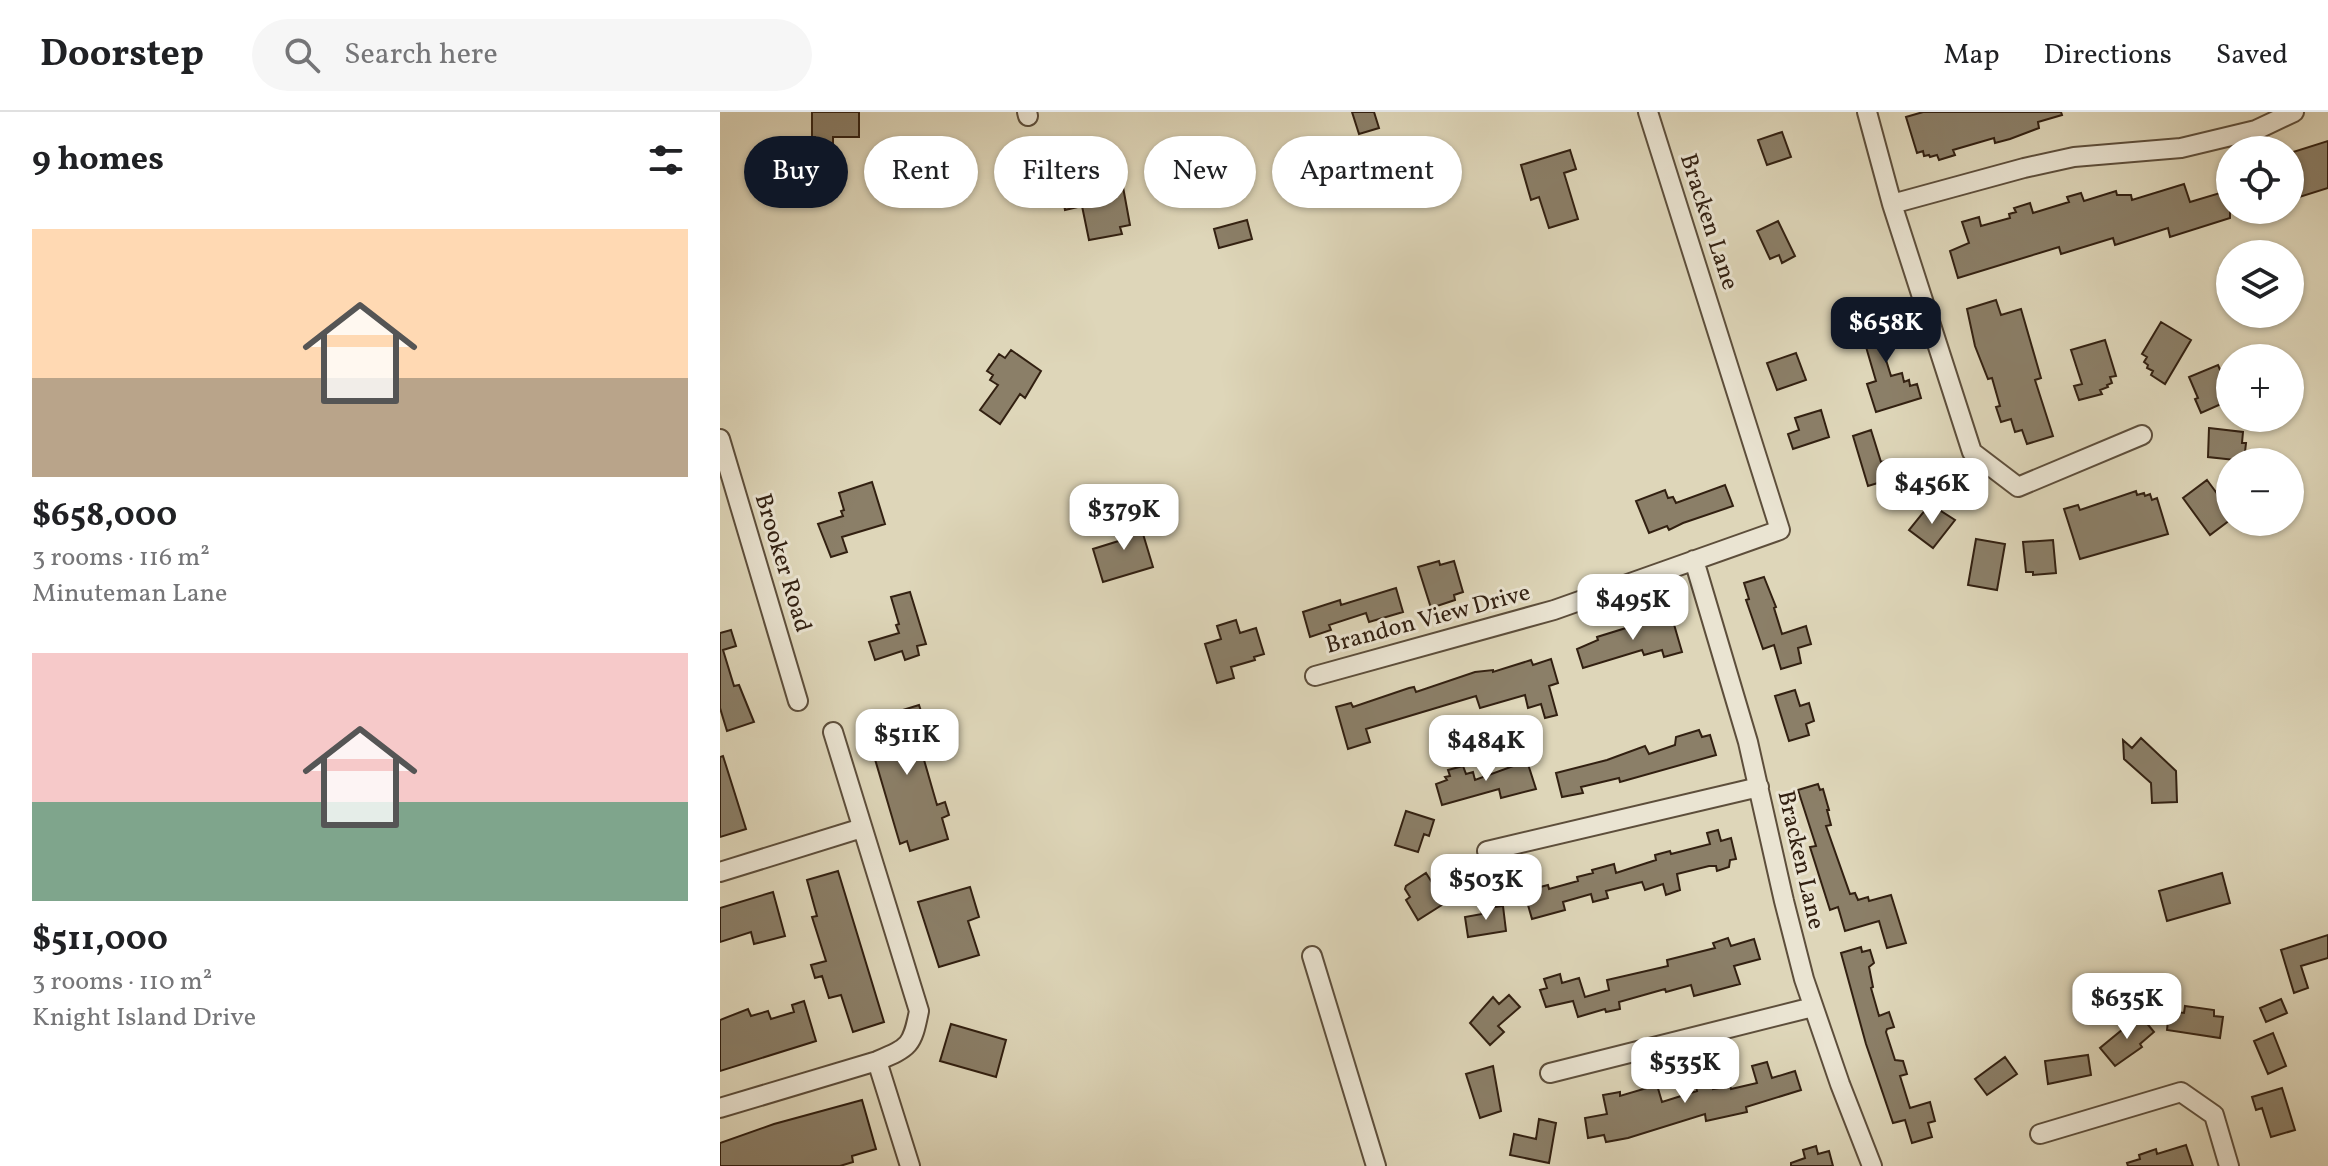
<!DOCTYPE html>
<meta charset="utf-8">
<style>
body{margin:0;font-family:Vollkorn,serif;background:#f6f6f6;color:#202124;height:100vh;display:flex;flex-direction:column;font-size:30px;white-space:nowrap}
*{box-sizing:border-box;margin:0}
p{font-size:26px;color:#757577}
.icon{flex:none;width:44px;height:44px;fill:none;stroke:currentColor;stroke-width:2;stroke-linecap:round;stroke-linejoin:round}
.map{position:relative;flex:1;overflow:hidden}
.panel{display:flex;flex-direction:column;background:#fff;width:720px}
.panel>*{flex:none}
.hud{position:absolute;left:24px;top:24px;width:760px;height:72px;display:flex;gap:16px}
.tools{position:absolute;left:1496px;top:24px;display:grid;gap:16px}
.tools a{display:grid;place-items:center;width:88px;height:88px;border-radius:50%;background:#fff;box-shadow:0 2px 6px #0004;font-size:40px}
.price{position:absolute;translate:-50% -68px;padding:0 18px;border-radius:16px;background:#fff;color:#222;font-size:26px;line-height:52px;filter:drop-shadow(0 2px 4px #0008)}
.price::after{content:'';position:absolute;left:50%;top:48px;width:24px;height:18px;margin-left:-12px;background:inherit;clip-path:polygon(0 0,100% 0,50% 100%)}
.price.current{background:#111827;color:#fff}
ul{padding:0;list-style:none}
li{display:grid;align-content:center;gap:16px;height:424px;padding:0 32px}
li span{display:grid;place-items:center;height:248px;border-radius:0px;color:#555}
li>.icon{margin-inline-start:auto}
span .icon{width:144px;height:144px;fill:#fffc;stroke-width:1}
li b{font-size:34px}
h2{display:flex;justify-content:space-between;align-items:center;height:96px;padding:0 32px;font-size:34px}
.pill{padding:0 28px;border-radius:36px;background:#fff;box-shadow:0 2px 6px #0004;font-size:28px;line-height:72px}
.pill.current{background:#111827;color:#fff}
header{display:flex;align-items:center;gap:48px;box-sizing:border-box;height:112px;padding:0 40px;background:#fff;border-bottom:2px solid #e0e0e0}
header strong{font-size:38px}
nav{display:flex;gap:44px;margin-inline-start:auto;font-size:28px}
.search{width:560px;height:72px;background:#f6f6f6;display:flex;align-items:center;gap:20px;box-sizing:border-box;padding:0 28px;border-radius:44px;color:#757577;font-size:30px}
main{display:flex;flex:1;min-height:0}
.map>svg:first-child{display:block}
.building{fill:#8b7f68;stroke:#322011;stroke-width:2}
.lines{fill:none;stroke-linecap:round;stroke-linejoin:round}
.minor-casing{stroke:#5d4e3b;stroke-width:22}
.minor{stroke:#eae4d2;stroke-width:18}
.labels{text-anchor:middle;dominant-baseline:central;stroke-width:6;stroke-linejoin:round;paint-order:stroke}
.street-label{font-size:24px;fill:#322011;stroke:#eae4d2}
</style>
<header>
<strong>Doorstep</strong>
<div class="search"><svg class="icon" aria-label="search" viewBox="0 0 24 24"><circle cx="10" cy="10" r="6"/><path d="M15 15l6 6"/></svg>Search here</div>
<nav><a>Map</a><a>Directions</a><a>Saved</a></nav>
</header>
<main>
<section class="panel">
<h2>9 homes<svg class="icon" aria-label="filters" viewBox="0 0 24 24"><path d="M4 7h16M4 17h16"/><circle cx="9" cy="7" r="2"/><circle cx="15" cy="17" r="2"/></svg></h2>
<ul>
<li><span style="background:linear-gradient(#ffd9b3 60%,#b9a48a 0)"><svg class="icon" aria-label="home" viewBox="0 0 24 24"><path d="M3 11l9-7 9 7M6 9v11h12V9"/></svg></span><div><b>$658,000</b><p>3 rooms · 116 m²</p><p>Minuteman Lane</p></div></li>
<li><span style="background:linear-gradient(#f6c9c9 60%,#7fa58c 0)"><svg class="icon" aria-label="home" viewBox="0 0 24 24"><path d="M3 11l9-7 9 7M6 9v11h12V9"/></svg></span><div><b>$511,000</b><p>3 rooms · 110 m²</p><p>Knight Island Drive</p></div></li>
</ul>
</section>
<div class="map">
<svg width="1608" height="1054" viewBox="0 0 1608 1054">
<rect width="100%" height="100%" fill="#ded6b9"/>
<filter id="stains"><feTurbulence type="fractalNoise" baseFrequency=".0025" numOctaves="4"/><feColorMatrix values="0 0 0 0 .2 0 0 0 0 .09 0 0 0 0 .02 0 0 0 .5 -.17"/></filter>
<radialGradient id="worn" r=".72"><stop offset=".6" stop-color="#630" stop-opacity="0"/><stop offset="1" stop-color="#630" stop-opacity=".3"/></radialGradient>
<path class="building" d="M92,0H139V25H113V34H95V25H92Z
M632,0H654L659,16L639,22Z
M1203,0H1341L1342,3L1318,10L1319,16L1290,27L1275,31L1274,26L1233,38L1235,43L1219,48L1217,43L1210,45L1209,43L1204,44L1203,39L1197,41L1186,5Z
M1062,20L1071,45L1047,53L1038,28Z
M1608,29V76L1570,88V41Z
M850,38L856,57L844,61L858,107L829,116L819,85L811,88L801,53Z
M401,64L410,113L400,115L402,122L369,128L362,94L345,98L341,76Z
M1464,72L1470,90L1510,78V106L1450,125L1448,116L1395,133L1393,126L1341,142L1339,135L1238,166L1230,139L1249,131L1242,110L1259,105L1261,114L1290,106L1289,102L1296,100L1294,96L1310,91L1313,101L1349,90L1347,85L1361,81L1364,89L1396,79L1397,83H1411L1412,88Z
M527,108L532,127L499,136L494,117Z
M1058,109L1075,144L1062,151L1059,143L1050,147L1037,119Z
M1276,188L1281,203L1301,197L1321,266L1315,268L1333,324L1307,332L1302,318L1295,320L1291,307L1281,310L1276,295L1280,294L1272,266L1268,267L1255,234L1247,197Z
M1172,201L1182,229L1162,235L1171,264L1182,261L1184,270L1189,268L1190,274L1197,272L1201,286L1156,300L1147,272L1156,269L1139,211Z
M1441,210L1471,228L1445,272L1431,263L1433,259L1427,256L1428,253L1424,250L1427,245L1422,242Z
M1385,228L1396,264L1390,265L1392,271L1387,273L1388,275L1380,278L1382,282L1359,288L1354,274L1362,272L1351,238Z
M291,238L321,259L305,286L300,282L280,312L260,298L278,273L270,268L273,263L267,259L279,242L285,246Z
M1076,241L1086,268L1057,278L1047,251Z
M1498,253L1504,267L1510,265V288L1481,301L1475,287L1478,286L1469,265Z
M1101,298L1109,325L1073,337L1068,322L1079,318L1075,306Z
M1489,316L1523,320L1522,331H1526L1524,349L1488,345Z
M1151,318L1161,350L1166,349L1171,367L1148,374L1133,324Z
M1487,368L1510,399V408L1490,423L1463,386Z
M152,370L165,412L122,425L127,440L111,445L98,412L123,404L121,399L124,398L119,381Z
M1005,373L1013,394L963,411L949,418L947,414L929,421L916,389L945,378L948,386L953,385L956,391Z
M1416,379L1417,383L1424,381L1425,384L1430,382L1432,388L1437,386L1448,422L1360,447L1344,397L1358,393L1360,398Z
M1210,392L1235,408L1213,436L1189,418Z
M417,402L433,455L383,470L373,437L405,427L399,407Z
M1256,427L1285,432L1277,478L1248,473Z
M1333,428L1336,461L1313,463V460H1306L1303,430Z
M719,449L720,453L734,449L743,480L734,483L735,488L711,496L698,455Z
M1044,465L1056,495L1054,496L1062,522L1086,514L1091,532L1078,536L1081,551L1061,557L1054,533L1043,537L1026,488L1029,487L1024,471Z
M676,476L683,500L649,510L646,501L609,513L611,518L590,525L583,500L620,488L621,493Z
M190,480L206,532L197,534L199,543L185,548L182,539L155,548L149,530L179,521L176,513L179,512L171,485Z
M951,502L962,540L944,545L942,538L924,543L922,538L863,556L857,537L878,528L877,525Z
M516,508L520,521L536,516L544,542L534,545L535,548L511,555L514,566L497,571L485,532L501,527L497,514Z
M11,518L16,534L3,538L14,574L19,573L34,610L7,619L0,596V521Z
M831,547L838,571L829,574L837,603L825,606L821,592L808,596L805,583L760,596L756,584L646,617L650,630L628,637L616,595L631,591L633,595L689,576L694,575L696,580L755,560L773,558V560L811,548L813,553Z
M1075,578L1080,594L1089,591L1094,609L1086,612L1089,623L1069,629L1055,584Z
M199,593L211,630L200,634L217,693L225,690L229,703L222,706L228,727L190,739L187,729L180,732L144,610Z
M979,618L982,625L990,623L996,643L900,670L899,666L861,675L863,681L842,685L836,661L887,648L925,634L929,642L955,633L956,625Z
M1421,626L1456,659L1457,690L1432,691L1431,671L1404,647L1403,628L1412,636Z
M3,644L26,717L0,725V645Z
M807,649L816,677L781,686L779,677L722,693L716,672L727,668L725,665L730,664L728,658L743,654L746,662L753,660L755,668Z
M1098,672L1100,678L1103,677L1109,698H1107L1111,713L1106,714L1130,782L1135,781L1138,788L1148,785L1149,789L1171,783L1186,831L1167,836L1159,809L1125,819L1118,795L1110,798L1090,735L1096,734L1078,678Z
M686,699L714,708L709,724L704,722L698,740L675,733Z
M998,718L1001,729L1011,726L1016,747L1010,748L1009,755L997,759L996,754H989L957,762L960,778L946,783L943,772L925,778L922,770L886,779L888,786L873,790L871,782L843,790L845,798L812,807L804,779L828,773L829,777L858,769L857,765L873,761L872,758L894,752L896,761L936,748L935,743L950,739L951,742L990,732L987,721Z
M118,759L164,910L133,920L121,883L109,886L102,864L95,866L91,853L106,849L92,805L97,804L87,768Z
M706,761L725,791L698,808L686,788L690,785L685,777L686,774Z
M1502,761L1510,791L1447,809L1439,779Z
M250,775L259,805L248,809L259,843L219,855L198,790Z
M53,780L65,824L34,832L31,820L0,830V796Z
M783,794L786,819L748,825L745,805L762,802L761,797L766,796Z
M1608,823V846L1581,854L1588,876L1574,881L1561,838Z
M1008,826L1011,834L1034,827L1040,847L1014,854L1020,872L974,884L971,873L946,880L945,877L899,890L900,897L886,900L885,897L858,905L853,889L826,895L820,878L827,876L824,867L840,862L842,871L859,866L865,885L889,878L887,868L948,854L947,848L995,836L993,831Z
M1141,835L1142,840L1150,838L1154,851L1149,855L1153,875L1151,876L1159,904L1169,900L1174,915L1167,917L1166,920L1175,948L1183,949L1187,962L1180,964L1190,996L1210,990L1215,1009L1208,1011L1212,1025L1192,1031L1185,1008L1173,1011L1146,932L1121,841Z
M789,883L800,895L778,914L784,920L770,933L750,911L773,885L779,892Z
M1561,887L1567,901L1546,910L1540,896Z
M84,889L96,929L0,959V908L28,897L31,904L48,899L51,907L74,900L72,893Z
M1465,894L1494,898V904L1503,905L1500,926L1447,918L1449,899L1464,901Z
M1420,903L1434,920L1420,932L1422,935L1395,954L1380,936Z
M231,912L286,928L276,965L220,949Z
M1553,921L1566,954L1548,962L1534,929Z
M1368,943L1371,963L1328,972L1325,949Z
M1285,945L1297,962L1267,983L1255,967Z
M1047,950L1052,966L1075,959L1081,978L1026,995L1027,1000L986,1009L985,1002L908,1026L886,1030L884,1023L868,1026L865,1006L887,1002L883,983L900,980V984L937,973L942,990L977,979L974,967L990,964L993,977L1010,974L1011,977L1037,971L1032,954Z
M773,954L781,999L760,1006L746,962Z
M1562,976L1575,1018L1551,1025L1542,996L1536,998L1532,985Z
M142,988L156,1037L132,1044L133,1050L120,1054H0V1031L54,1012Z
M819,1007L836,1011L829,1051L790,1043L794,1022L816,1027Z
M1466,1033L1473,1054H1408L1407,1051L1420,1047L1419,1043L1436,1037L1437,1042Z
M1096,1034L1098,1042L1109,1039L1113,1054H1071V1051L1085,1046L1083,1038Z"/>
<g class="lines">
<g class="minor-casing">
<path id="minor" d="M307,0L308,4
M1147,0L1172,92L1252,340L1298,375L1422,323
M1172,92L1304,56L1354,45L1461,36L1536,18L1574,0
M0,327L78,589
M974,448L1028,630L1064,789L1084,867L1120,972L1152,1054
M595,564L834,498L1060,418L928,0
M767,739L1039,675
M0,760L142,716
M592,844L656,1054
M157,949L190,1054
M830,961L1093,895
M0,996L157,949C190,935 192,934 199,899L113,620
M1320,1022L1461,980L1494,1003L1509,1054"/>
</g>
<use href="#minor" class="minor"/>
</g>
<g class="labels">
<g class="street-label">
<text transform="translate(988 110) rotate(72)">Bracken Lane</text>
<text transform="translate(62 451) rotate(73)">Brooker Road</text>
<text transform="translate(708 508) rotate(-15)">Brandon View Drive</text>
<text transform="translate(1080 748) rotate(77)">Bracken Lane</text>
</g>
</g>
<rect width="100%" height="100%" filter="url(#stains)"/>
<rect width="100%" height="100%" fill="url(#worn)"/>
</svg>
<div class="tools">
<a><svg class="icon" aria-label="locate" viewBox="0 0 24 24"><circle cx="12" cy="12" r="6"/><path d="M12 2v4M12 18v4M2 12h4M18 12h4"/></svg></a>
<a><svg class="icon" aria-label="layers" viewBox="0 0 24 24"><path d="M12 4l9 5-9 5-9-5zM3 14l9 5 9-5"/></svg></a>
<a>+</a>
<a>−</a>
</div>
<b class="price current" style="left:1166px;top:253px">$658K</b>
<b class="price" style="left:1212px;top:414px">$456K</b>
<b class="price" style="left:404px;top:440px">$379K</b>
<b class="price" style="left:913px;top:530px">$495K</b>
<b class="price" style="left:187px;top:665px">$511K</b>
<b class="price" style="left:766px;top:671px">$484K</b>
<b class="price" style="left:766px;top:810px">$503K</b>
<b class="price" style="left:1407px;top:929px">$635K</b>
<b class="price" style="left:965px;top:993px">$535K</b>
<div class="hud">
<a class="pill current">Buy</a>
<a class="pill">Rent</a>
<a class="pill">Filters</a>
<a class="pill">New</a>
<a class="pill">Apartment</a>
</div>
</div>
</main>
